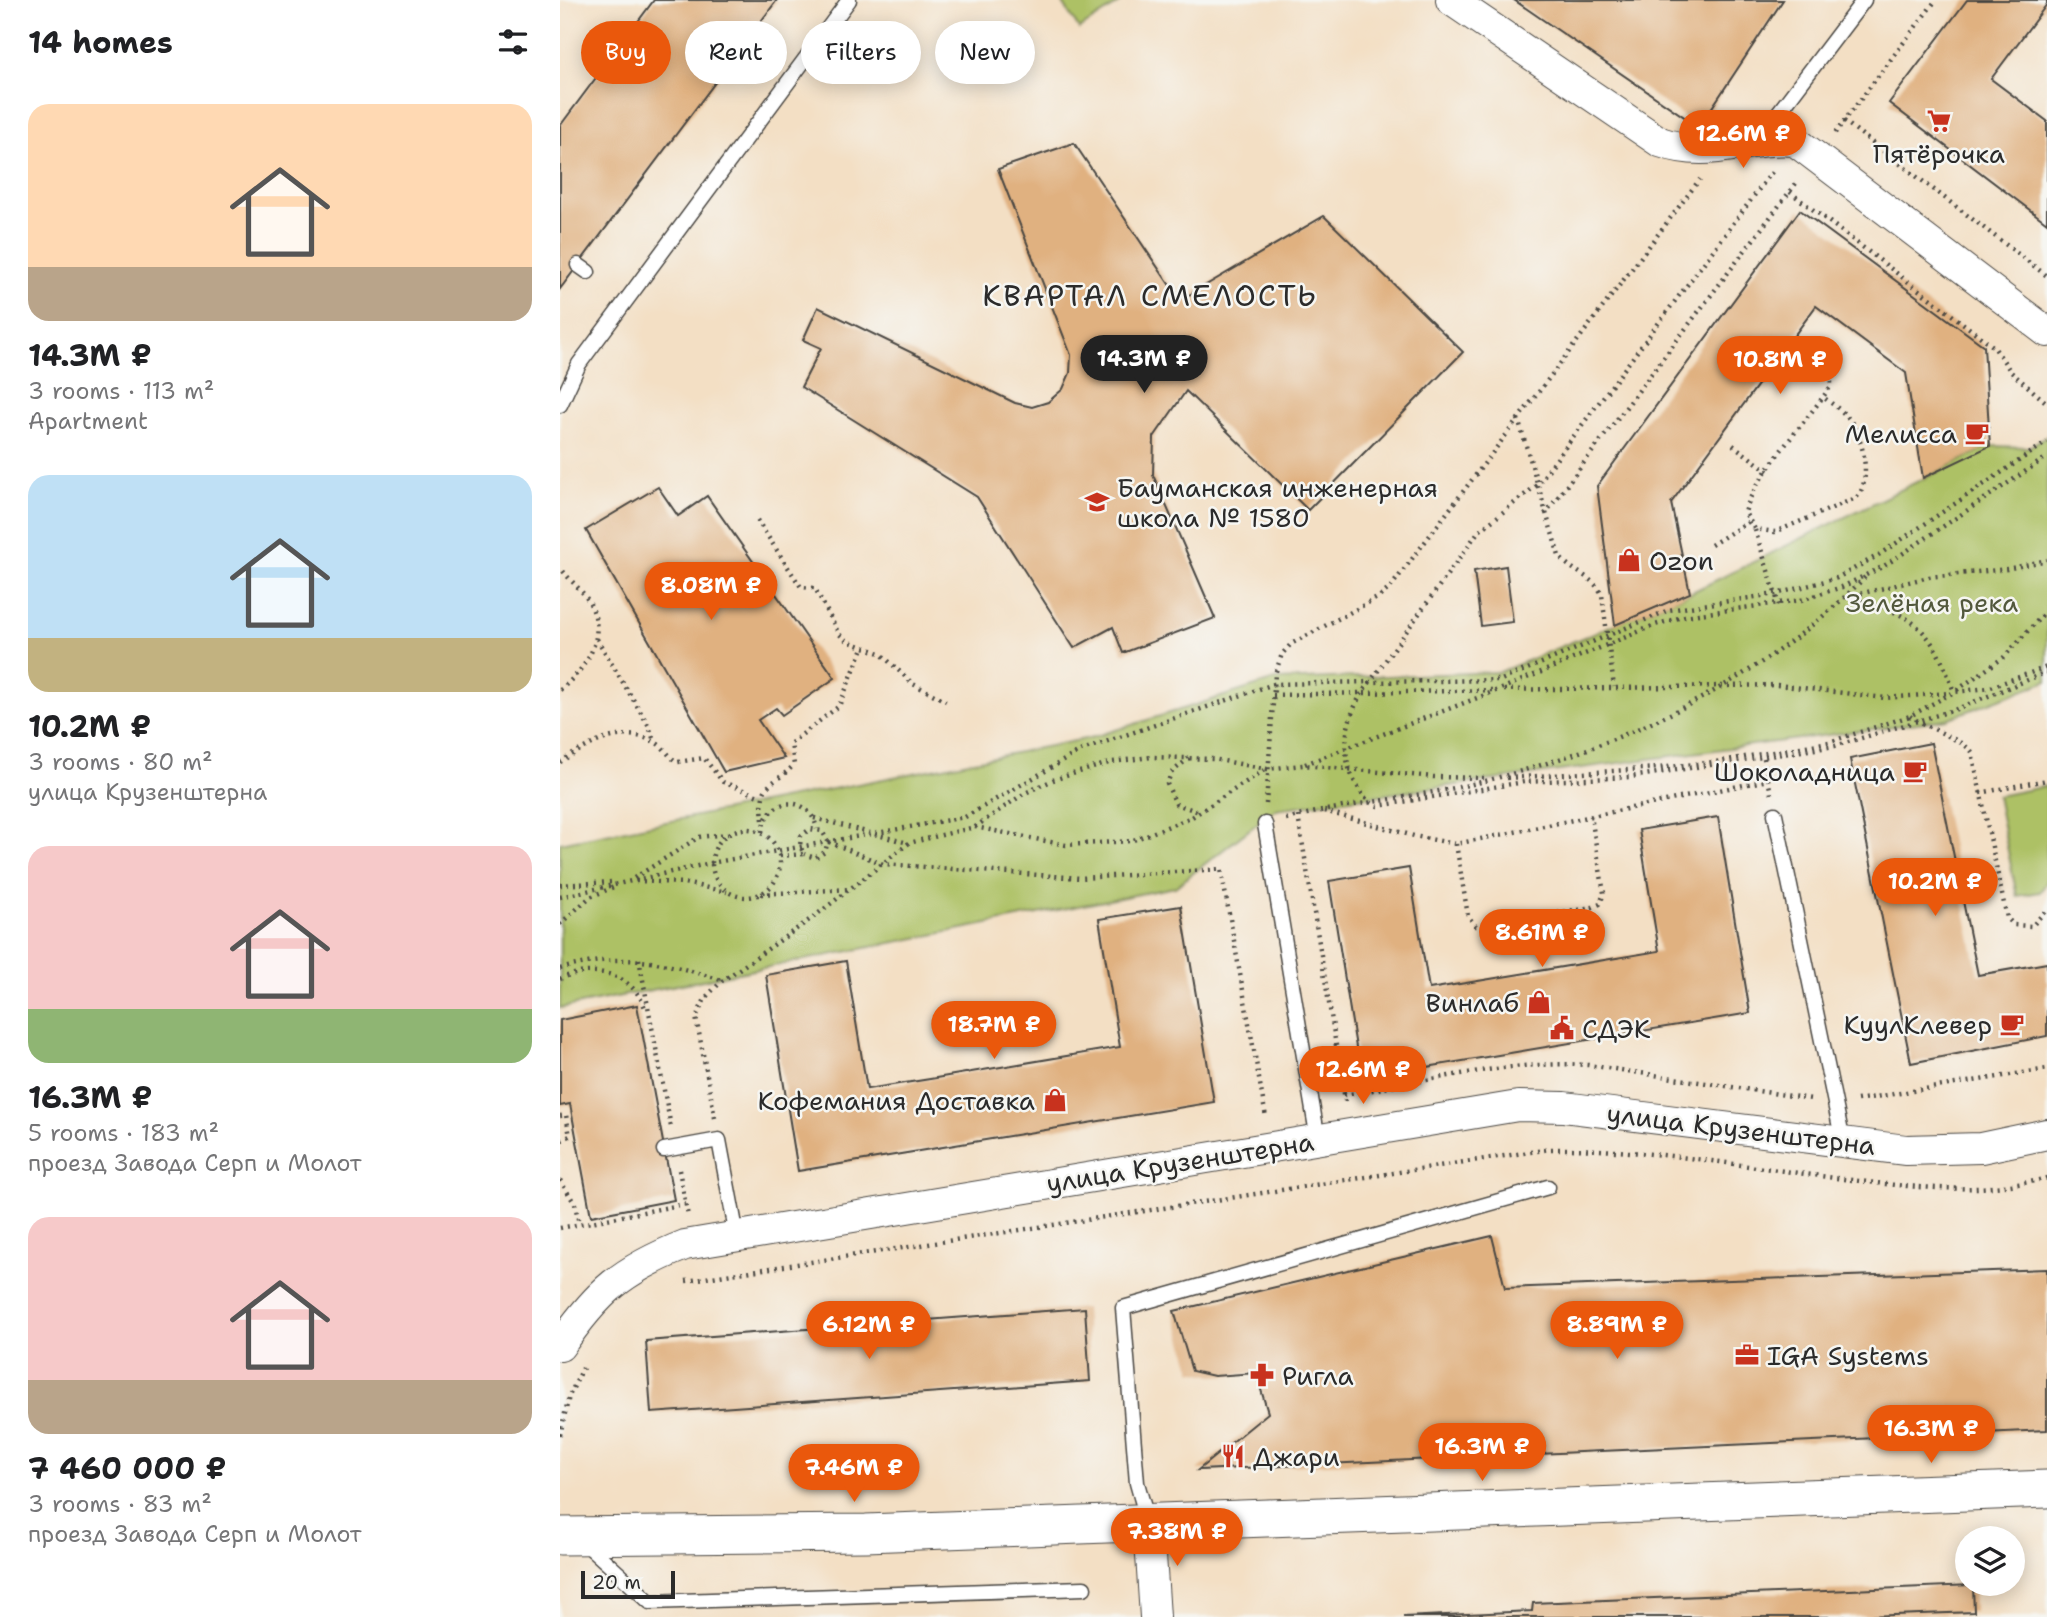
<!DOCTYPE html>
<meta charset="utf-8">
<style>
body{margin:0;font-family:"Shantell Sans",sans-serif;background:#f6f6f6;color:#202124;height:100vh;display:flex;flex-direction:column;font-size:26px;white-space:nowrap}
*{box-sizing:border-box;margin:0}
p{font-size:23px;color:#757577}
.icon{flex:none;width:38px;height:38px;fill:none;stroke:currentColor;stroke-width:2;stroke-linecap:round;stroke-linejoin:round}
.map{position:relative;flex:1;overflow:hidden}
.sheet{display:flex;flex-direction:column;background:#fff;width:560px}
.sheet>*{flex:none}
.hud{position:absolute;left:21px;top:21px;width:665px;height:63px;display:flex;gap:14px}
.buttons{position:absolute;left:1395px;top:1526px;display:grid;gap:14px}
.buttons a{display:grid;place-items:center;width:70px;height:70px;border-radius:50%;background:#fff;box-shadow:0 4px 18px #0003;font-size:35px}
.scale{position:absolute;left:21px;bottom:18px;width:94px;box-sizing:border-box;padding-left:7px;border:4px solid #2b2b2b;border-top:0;font-size:19px;line-height:24px;white-space:nowrap;color:#2b2b2b;-webkit-text-stroke:5px #f6f6f2;paint-order:stroke}
.price{position:absolute;translate:-50% -60px;padding:0 16px;border-radius:24px;background:#ea580c;color:#fff;font-size:23px;line-height:46px;filter:drop-shadow(0 2px 4px #0008)}
.price::after{content:'';position:absolute;left:50%;top:42px;width:21px;height:16px;margin-left:-10px;background:inherit;clip-path:polygon(0 0,100% 0,50% 100%)}
.price.active{background:#222;color:#fff}
ul{padding:0;list-style:none}
li{display:grid;align-content:center;gap:14px;height:371px;padding:0 28px}
li span{display:grid;place-items:center;height:217px;border-radius:21px;color:#555}
li>.icon{margin-inline-start:auto}
span .icon{width:126px;height:126px;fill:#fffc;stroke-width:1}
li b{font-size:30px}
h2{display:flex;justify-content:space-between;align-items:center;height:84px;padding:0 28px;font-size:30px}
.tag{padding:0 24px;border-radius:32px;background:#fff;box-shadow:0 4px 18px #0003;font-size:24px;line-height:63px}
.tag.active{background:#ea580c;color:#fff}
main{display:flex;flex:1;min-height:0}
.map>svg:first-child{display:block}
.green{fill:#adc165;stroke:#6c7648;stroke-width:2}
.building{fill:#e0b180}
.lines{fill:none;stroke-linecap:round;stroke-linejoin:round}
.service-casing{stroke:#494642;stroke-width:17}
.minor-casing{stroke:#494642;stroke-width:32}
.tertiary-casing{stroke:#494642;stroke-width:39}
.path{stroke:#494642;stroke-width:4.5;stroke-dasharray:2 5;stroke-linecap:butt}
.service{stroke:#fff;stroke-width:14}
.minor{stroke:#fff;stroke-width:30}
.tertiary{stroke:#fff;stroke-width:37}
.labels{text-anchor:middle;dominant-baseline:central;stroke-width:5;stroke-linejoin:round;paint-order:stroke}
.poi-label{font-size:26px;fill:#2b2b2b;stroke:#f6f6f2;text-anchor:start}
.park-label{font-size:26px;fill:#52583c;stroke:#f6f6f2}
.street-label{font-size:26px;fill:#2b2b2b;stroke:#f6f6f2}
.quarter-label{font-size:30px;letter-spacing:2px;fill:#2b2b2b;stroke:#f6f6f2}
</style>
<main>
<section class="sheet">
<h2>14 homes<svg class="icon" aria-label="filters" viewBox="0 0 24 24"><path d="M4 7h16M4 17h16"/><circle cx="9" cy="7" r="2"/><circle cx="15" cy="17" r="2"/></svg></h2>
<ul>
<li><span style="background:linear-gradient(#ffd9b3 75%,#b9a48a 0)"><svg class="icon" aria-label="home" viewBox="0 0 24 24"><path d="M3 11l9-7 9 7M6 9v11h12V9"/></svg></span><div><b>14.3M ₽</b><p>3 rooms · 113 m²</p><p>Apartment</p></div></li>
<li><span style="background:linear-gradient(#bfe0f5 75%,#c2b280 0)"><svg class="icon" aria-label="home" viewBox="0 0 24 24"><path d="M3 11l9-7 9 7M6 9v11h12V9"/></svg></span><div><b>10.2M ₽</b><p>3 rooms · 80 m²</p><p>улица Крузенштерна</p></div></li>
<li><span style="background:linear-gradient(#f6c9c9 75%,#8fb573 0)"><svg class="icon" aria-label="home" viewBox="0 0 24 24"><path d="M3 11l9-7 9 7M6 9v11h12V9"/></svg></span><div><b>16.3M ₽</b><p>5 rooms · 183 m²</p><p>проезд Завода Серп и Молот</p></div></li>
<li><span style="background:linear-gradient(#f6c9c9 75%,#b9a48a 0)"><svg class="icon" aria-label="home" viewBox="0 0 24 24"><path d="M3 11l9-7 9 7M6 9v11h12V9"/></svg></span><div><b>7 460 000 ₽</b><p>3 rooms · 83 m²</p><p>проезд Завода Серп и Молот</p></div></li>
</ul>
</section>
<div class="map">
<svg width="1487" height="1617" viewBox="0 0 1487 1617">
<rect width="100%" height="100%" fill="#f6f6f2"/>
<filter id="ink" filterUnits="userSpaceOnUse"><feTurbulence type="fractalNoise" baseFrequency=".0143" numOctaves="2"/><feDisplacementMap in="SourceGraphic" scale="14" xChannelSelector="R" yChannelSelector="G"/><feConvolveMatrix kernelMatrix="1 2 1 2 8 2 1 2 1" color-interpolation-filters="sRGB"/></filter>
<filter id="wash" filterUnits="userSpaceOnUse"><feTurbulence type="fractalNoise" baseFrequency=".00686" numOctaves="4" result="noise"/><feDisplacementMap in="SourceGraphic" scale="28" xChannelSelector="R" yChannelSelector="G"/><feGaussianBlur stdDeviation="1.57" result="paint"/><feColorMatrix in="noise" values="0 0 0 0 0 0 0 0 0 0 0 0 0 0 0 0 0 1.4 0 .05"/><feComposite in="paint" operator="in"/></filter>
<g filter="url(#wash)">
<rect width="100%" height="100%" fill="#f3dfc4"/>
<path class="green" d="M501,0H564L519,29Z
M1487,435V681L1387,719L716,809L615,887L0,1008V843L530,738L715,680L940,672L1130,593L1430,446L1469,447Z
M1487,786V882L1480,892L1457,896L1437,796Z"/>
<g id="blocks">
<path class="building" d="M94,0H217L0,289V126Z
M954,0H1223L1139,127Z
M1407,0H1487V4L1431,79L1487,121V223L1329,103Z
M514,143L615,293L629,295L764,216L903,352L748,510L626,391L594,437L593,475L655,618L563,653L553,627L514,648L417,497L241,387L261,348L243,340L258,307L455,403L472,407L488,402L503,389L510,373L511,355L438,169Z
M1240,210L1424,346L1430,446L1363,478L1346,373L1256,306L1111,503L1130,593L1055,625L1037,486Z
M98,487L118,516L147,496L275,678L222,715L216,708L198,720L224,758L164,772L26,530Z
M946,566L953,622L921,626L914,571Z
M1371,743L1418,975L1487,963V1036L1351,1063L1290,759Z
M1158,817L1190,1013L801,1078L769,881L849,868L869,989L1099,951L1079,830Z
M621,906L654,1102L238,1171L206,975L286,961L307,1089L370,1079L560,1047L539,919Z
M77,1005L114,1200L31,1216L10,1104L0,1106V1020Z
M932,1236L945,1288L1487,1269V1430L638,1470L708,1413L696,1373L654,1376L632,1371L614,1311Z
M525,1308L530,1381L91,1413L86,1341Z
M1413,1585L1414,1612L1280,1617H843L972,1611L973,1603Z"/>
</g>
</g>
<g filter="url(#ink)">
<use href="#blocks" fill-opacity="0" stroke="#494642" stroke-width="2"/>
<g class="lines">
<g class="service-casing">
<path id="service" d="M1197,141L1304,0
M18,265L28,272
M0,405L19,364L289,0
M1215,814L1283,1142
M705,824L758,1140
M104,1150L159,1140L177,1236
M588,1522L577,1483L563,1308L988,1187
M24,1542L90,1602L524,1588"/>
</g>
<g class="minor-casing">
<path id="minor" d="M891,0L1100,142C1151,160 1185,137 1235,141L1487,332
M0,1346C38,1291 62,1270 125,1245L958,1106L1004,1107L1346,1150L1421,1148L1487,1134
M589,1524L595,1617"/>
</g>
<g class="tertiary-casing">
<path id="tertiary" d="M0,1536L306,1533L1487,1489"/>
</g>
<path class="path" d="M1284,121L1487,276
M1275,133L1376,0
M1212,172L977,485L918,532L810,682L941,680L1109,610L1216,594L1277,578L1317,556L1487,442
M1230,192L1434,347L1451,372L1487,403
M1242,354L1271,376V386L1263,397C1242,426 1192,480 1185,513L1195,529L1215,532L1296,498C1313,482 1303,436 1289,419C1282,410 1272,404 1263,397
M958,419L999,556C1011,572 1034,576 1042,595L1054,687
M1173,445L1208,471
M985,514L1237,182
M197,520L241,587L255,588L279,634L287,641L320,653L353,684L386,701
M1195,530L1219,605
M1151,545L1188,522
M1287,597L1369,577L1447,569L1487,560
M1287,597C1354,614 1371,626 1394,692
M37,639L89,726L94,741
M810,682C787,710 777,752 796,784C803,795 806,802 818,806L964,782L1071,777L1275,746L1394,710L1487,672
M0,690C29,666 51,632 25,596C18,586 8,579 1,568
M944,690L1217,685L1325,698L1389,693
M1397,690L1444,657L1487,610
M713,695L935,690
M1350,716C1365,727 1405,741 1412,752L1447,918L1454,925L1472,926L1487,909
M629,758L611,773L607,784L616,804L639,812
M1204,758L1211,794
M0,762C29,744 64,723 98,744C106,749 109,758 118,762L144,758L163,782L201,797
M745,764L938,690L1095,625L1125,616L1241,600L1282,587L1324,566L1487,457
M947,778L1098,768L1162,761L1269,742L1350,716L1394,692L1428,688L1487,667
M1420,793L1487,780
M706,804L715,674L722,654L731,644L819,597L830,588L1140,179
M764,811L854,836L896,844L1208,780
M738,816L786,1106
M254,818L348,843
M726,819C796,801 870,797 940,777C1073,741 1209,676 1305,577
M203,820C199,780 210,789 234,765L231,743L279,706L303,648
M415,827L465,793L493,780L552,762L591,757L653,759L707,769L743,765L874,777L928,778
M152 863a34 34 0 1 1 68 0a34 34 0 1 1-68 0Z
M202,832C206,796 250,793 257,829
M269,842L323,864L521,878L661,869L706,1117
M896,844L908,916L916,926L1033,907L1040,904L1044,893L1031,816
M220,856L244,854L240,846L241,836L250,829L262,831L268,841L265,852L255,858L244,854
M74,878L139,837L168,834
M76,881L124,883L167,892
M0,885L51,882
M201,894L290,889
M0,897L151,863L405,817L522,750L714,684L810,682
M0,924L30,897L54,887
M79,959L111,1127
M0,969C62,952 101,961 161,980
M0,979C32,964 72,972 85,1008
M784,1095C864,1082 947,1060 1028,1065L1251,1099
M1297,1100L1487,1069
M0,1116L6,1115L10,1136L0,1141
M155,1118L136,1017L146,997L162,981L255,916L349,843L415,827L506,845L571,841L632,817L706,769
M119,1170L128,1216
M0,1180L15,1204L19,1224
M0,1228L125,1204
M126,1281L990,1149C1086,1148 1181,1166 1276,1178C1346,1187 1417,1196 1487,1178
M0,1435L9,1396L23,1368"/>
<use href="#service" class="service"/>
<use href="#minor" class="minor"/>
<use href="#tertiary" class="tertiary"/>
</g>
</g>
<defs>
<g id="supermarket-bare" transform="scale(1.89)"><path d="M-6-5.5h2.5l.6 2H6L4.5 2H-2.5L-4.4-4H-6ZM-1.5 3.2a1.3 1.3 0 1 0 .1 0ZM3 3.2a1.3 1.3 0 1 0 .1 0Z" fill="#c8321e" stroke="#f6f6f2" stroke-width="2.5" paint-order="stroke"/></g>
<g id="cafe-bare" transform="scale(1.89)"><path d="M-5.5-4.5H6V0H3Q3 3.5 0 3.5H-2.5Q-5.5 3.5-5.5 0ZM3-3.2v2h1.7v-2ZM-6 4.5H4V6H-6Z" fill="#c8321e" stroke="#f6f6f2" stroke-width="2.5" paint-order="stroke"/></g>
<g id="school-bare" transform="scale(1.89)"><path d="M0-5L7-2L0 1L-7-2ZM-4 1L0 2.5L4 1V4Q0 6-4 4Z" fill="#c8321e" stroke="#f6f6f2" stroke-width="2.5" paint-order="stroke"/></g>
<g id="shop-bare" transform="scale(1.89)"><path d="M-5-2.5h2.3a2.7 3.5 0 0 1 5.4 0H5L5.5 6h-11ZM-1.5-2.5h3a1.5 2.3 0 0 0-3 0Z" fill="#c8321e" stroke="#f6f6f2" stroke-width="2.5" paint-order="stroke"/></g>
<g id="civic-bare" transform="scale(1.89)"><path d="M-.6-6.5H3V-4.5H.6V-3L4-1V1h2V6H-6V1h2V-1L-.6-3ZM-1.2 2.5V6h2.4V2.5Z" fill="#c8321e" stroke="#f6f6f2" stroke-width="2.5" paint-order="stroke"/></g>
<g id="office-bare" transform="scale(1.89)"><path d="M-6-3h4V-5.5h4V-3h4V5H-6ZM-1-4.5V-3h2v-1.5ZM-6 0V1H6V0Z" fill="#c8321e" stroke="#f6f6f2" stroke-width="2.5" paint-order="stroke"/></g>
<g id="pharmacy-bare" transform="scale(1.89)"><path d="M-2-6h4v4h4v4h-4v4h-4v-4h-4v-4h4Z" fill="#c8321e" stroke="#f6f6f2" stroke-width="2.5" paint-order="stroke"/></g>
<g id="restaurant-bare" transform="scale(1.89)"><path d="M-5-6h1v4h1v-4h1v4h1v-4h1v5L-1.5 .5V6h-2V.5L-5-1ZM5-6V6H3V1.5H1.5Q1.5-4 5-6Z" fill="#c8321e" stroke="#f6f6f2" stroke-width="2.5" paint-order="stroke"/></g>
</defs>
<g fill-rule="evenodd">
<use href="#supermarket-bare" x="1379" y="121"/>
<use href="#cafe-bare" x="1417" y="433"/>
<use href="#school-bare" x="537" y="502"/>
<use href="#shop-bare" x="1069" y="560"/>
<use href="#cafe-bare" x="1355" y="771"/>
<use href="#shop-bare" x="979" y="1002"/>
<use href="#cafe-bare" x="1452" y="1024"/>
<use href="#civic-bare" x="1002" y="1028"/>
<use href="#shop-bare" x="495" y="1100"/>
<use href="#office-bare" x="1187" y="1355"/>
<use href="#pharmacy-bare" x="702" y="1375"/>
<use href="#restaurant-bare" x="673" y="1456"/>
</g>
<g class="labels">
<g class="poi-label">
<text x="1379" y="153" text-anchor="middle">Пятёрочка</text>
<text x="1397" y="433" text-anchor="end">Мелисса</text>
<text x="557" y="487">Бауманская инженерная<tspan x="557" dy="30">школа № 1580</tspan></text>
<text x="1089" y="560">Ozon</text>
<text x="1335" y="771" text-anchor="end">Шоколадница</text>
<text x="959" y="1002" text-anchor="end">Винлаб</text>
<text x="1432" y="1024" text-anchor="end">КуулКлевер</text>
<text x="1022" y="1028">СДЭК</text>
<text x="475" y="1100" text-anchor="end">Кофемания Доставка</text>
<text x="1207" y="1355">IGA Systems</text>
<text x="722" y="1375">Ригла</text>
<text x="693" y="1456">Джари</text>
</g>
<g class="park-label">
<text x="1372" y="602">Зелёная река</text>
</g>
<g class="street-label">
<text transform="translate(1181 1129) rotate(7)">улица Крузенштерна</text>
<text transform="translate(620 1162) rotate(-9)">улица Крузенштерна</text>
</g>
<g class="quarter-label">
<text x="590" y="295">КВАРТАЛ СМЕЛОСТЬ</text>
</g>
</g>
</svg>
<div class="buttons">
<a><svg class="icon" aria-label="layers" viewBox="0 0 24 24"><path d="M12 4l9 5-9 5-9-5zM3 14l9 5 9-5"/></svg></a>
</div>
<div class="scale">20 m</div>
<b class="price" style="left:1183px;top:170px">12.6M ₽</b>
<b class="price active" style="left:584px;top:395px">14.3M ₽</b>
<b class="price" style="left:1220px;top:396px">10.8M ₽</b>
<b class="price" style="left:151px;top:622px">8.08M ₽</b>
<b class="price" style="left:1375px;top:918px">10.2M ₽</b>
<b class="price" style="left:982px;top:969px">8.61M ₽</b>
<b class="price" style="left:434px;top:1061px">18.7M ₽</b>
<b class="price" style="left:803px;top:1106px">12.6M ₽</b>
<b class="price" style="left:309px;top:1361px">6.12M ₽</b>
<b class="price" style="left:1057px;top:1361px">8.89M ₽</b>
<b class="price" style="left:1371px;top:1465px">16.3M ₽</b>
<b class="price" style="left:922px;top:1483px">16.3M ₽</b>
<b class="price" style="left:294px;top:1504px">7.46M ₽</b>
<b class="price" style="left:617px;top:1568px">7.38M ₽</b>
<div class="hud">
<a class="tag active">Buy</a>
<a class="tag">Rent</a>
<a class="tag">Filters</a>
<a class="tag">New</a>
</div>
</div>
</main>
